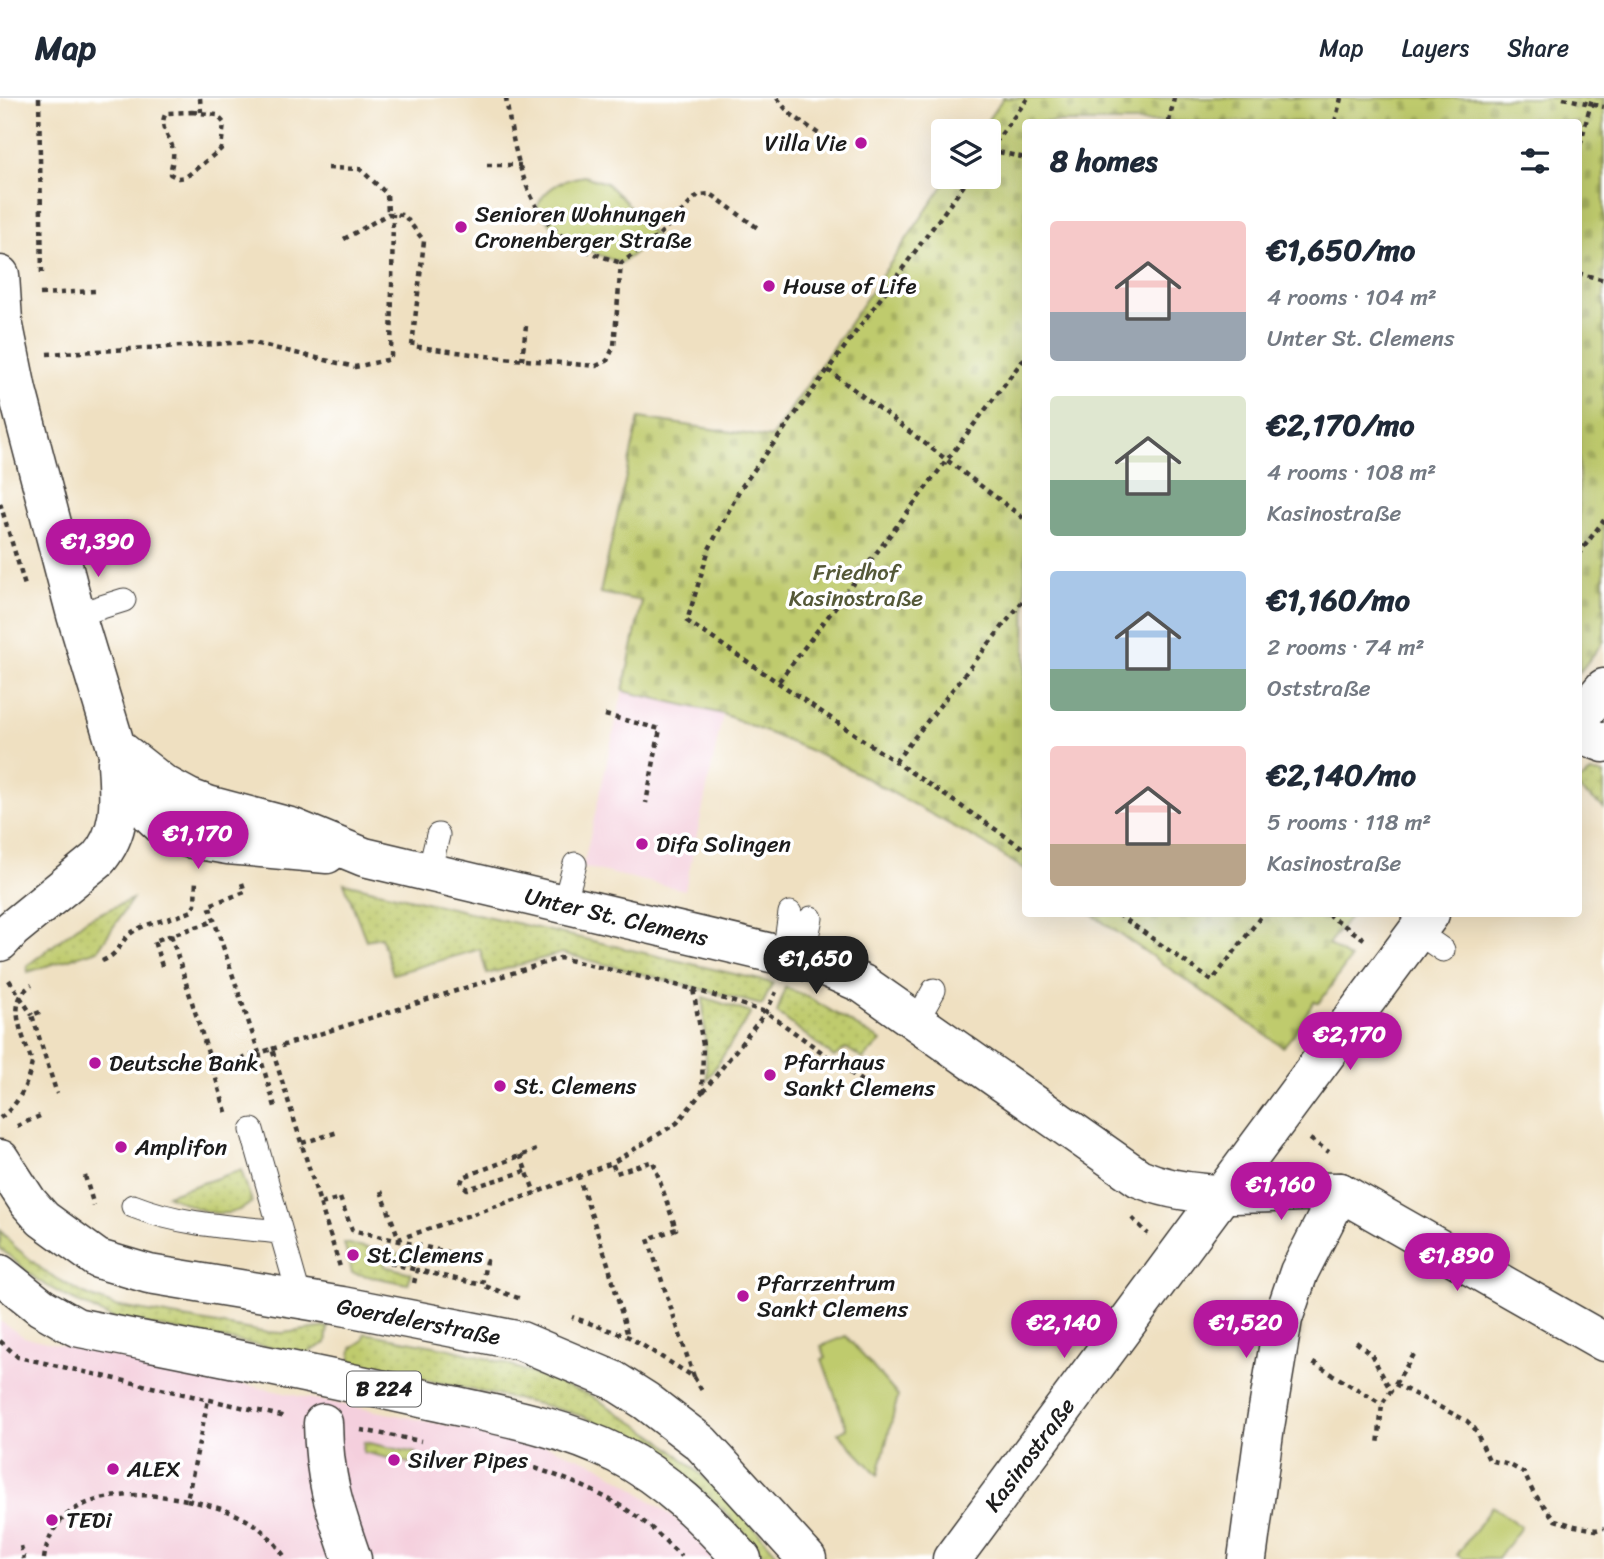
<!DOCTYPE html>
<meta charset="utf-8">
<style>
body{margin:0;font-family:Sriracha,sans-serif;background:#f2f2f3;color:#1f2937;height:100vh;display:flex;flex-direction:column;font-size:26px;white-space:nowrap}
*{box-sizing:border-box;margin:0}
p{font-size:23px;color:#747a83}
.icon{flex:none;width:38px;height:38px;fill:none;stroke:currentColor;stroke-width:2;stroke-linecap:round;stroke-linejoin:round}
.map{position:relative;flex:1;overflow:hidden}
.details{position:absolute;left:1022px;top:21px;width:560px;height:798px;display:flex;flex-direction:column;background:#fff;border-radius:7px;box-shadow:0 7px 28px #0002}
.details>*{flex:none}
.buttons{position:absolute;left:931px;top:21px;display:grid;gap:14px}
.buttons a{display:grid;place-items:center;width:70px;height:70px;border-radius:7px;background:#fff;box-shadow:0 7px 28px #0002;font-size:35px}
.price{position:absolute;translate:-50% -60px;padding:0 16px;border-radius:24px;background:#b5179e;color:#fff;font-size:23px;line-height:46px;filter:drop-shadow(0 2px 4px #0008)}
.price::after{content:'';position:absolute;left:50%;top:42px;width:21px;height:16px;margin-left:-10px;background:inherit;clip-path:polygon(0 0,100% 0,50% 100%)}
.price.current{background:#222;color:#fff}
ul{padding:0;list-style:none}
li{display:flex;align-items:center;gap:21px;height:175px;padding:0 28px}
li span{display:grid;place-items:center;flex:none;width:196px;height:140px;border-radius:7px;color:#555}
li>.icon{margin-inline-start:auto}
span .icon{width:84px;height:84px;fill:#fffc;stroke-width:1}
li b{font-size:30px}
h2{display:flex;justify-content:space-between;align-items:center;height:84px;padding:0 28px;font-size:30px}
header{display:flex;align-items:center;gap:42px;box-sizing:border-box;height:98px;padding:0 35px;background:#fff;border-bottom:2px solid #e0e1e3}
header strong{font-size:33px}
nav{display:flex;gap:38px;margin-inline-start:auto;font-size:24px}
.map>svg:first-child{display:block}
.built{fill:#f4cfdd}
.grass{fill:url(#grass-dots);stroke:#6e7444;stroke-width:2}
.cemetery{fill:url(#cemetery-stones);stroke:#6e7444;stroke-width:2}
.green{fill:#bfcb6d;stroke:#6e7444;stroke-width:2}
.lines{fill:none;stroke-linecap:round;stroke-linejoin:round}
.lane-casing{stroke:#3c3935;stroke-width:25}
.street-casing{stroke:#3c3935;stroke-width:41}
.secondary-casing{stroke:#3c3935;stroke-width:41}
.primary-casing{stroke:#3c3935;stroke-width:41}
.path{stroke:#3c3935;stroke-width:4.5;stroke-dasharray:5 5;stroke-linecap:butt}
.lane{stroke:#fff;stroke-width:23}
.street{stroke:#fff;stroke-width:38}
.secondary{stroke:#fff;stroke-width:38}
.primary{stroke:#fff;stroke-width:38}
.poi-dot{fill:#b5179e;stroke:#fff;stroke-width:2.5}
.labels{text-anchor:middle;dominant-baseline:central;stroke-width:7;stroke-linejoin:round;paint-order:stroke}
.shield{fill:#fff;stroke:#606060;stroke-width:2}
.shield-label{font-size:21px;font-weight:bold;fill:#1c1c1c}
.poi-label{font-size:23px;fill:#1c1c1c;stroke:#fff;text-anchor:start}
.park-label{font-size:23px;fill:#555938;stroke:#fff}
.street-label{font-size:23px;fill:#1c1c1c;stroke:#fff}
</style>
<header>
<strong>Map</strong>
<nav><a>Map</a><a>Layers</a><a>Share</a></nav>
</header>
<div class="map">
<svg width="1604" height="1461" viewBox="0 0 1604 1461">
<defs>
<pattern id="grass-dots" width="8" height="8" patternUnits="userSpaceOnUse" patternTransform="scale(1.75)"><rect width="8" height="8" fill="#bfcb6d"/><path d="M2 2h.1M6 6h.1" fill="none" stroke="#a4ae5e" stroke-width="1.8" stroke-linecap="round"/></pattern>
<pattern id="cemetery-stones" width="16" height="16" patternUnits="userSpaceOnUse" patternTransform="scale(1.75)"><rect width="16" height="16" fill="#bfcb6d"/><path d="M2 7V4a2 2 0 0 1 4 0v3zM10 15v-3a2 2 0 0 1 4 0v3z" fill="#a4ae5e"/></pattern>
</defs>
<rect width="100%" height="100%" fill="#fff"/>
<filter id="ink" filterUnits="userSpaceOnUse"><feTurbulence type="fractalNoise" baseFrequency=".0143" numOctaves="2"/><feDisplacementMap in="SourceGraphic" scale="14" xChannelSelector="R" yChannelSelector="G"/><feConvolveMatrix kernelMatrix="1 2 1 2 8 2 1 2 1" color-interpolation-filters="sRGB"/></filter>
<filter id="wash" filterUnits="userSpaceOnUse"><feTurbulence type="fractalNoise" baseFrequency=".00686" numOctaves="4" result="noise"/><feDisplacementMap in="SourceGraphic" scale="28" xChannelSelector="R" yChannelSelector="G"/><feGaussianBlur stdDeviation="1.57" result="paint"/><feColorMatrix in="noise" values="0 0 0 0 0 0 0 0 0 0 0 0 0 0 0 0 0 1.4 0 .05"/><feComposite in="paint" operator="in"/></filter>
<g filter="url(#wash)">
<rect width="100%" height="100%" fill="#efe0c1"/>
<path class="built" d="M623,593L723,616L685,792L583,769Z
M0,1223L24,1239L303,1299L540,1345L598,1367L633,1390L684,1427L715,1461H0Z"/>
<path class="grass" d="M1591,675L1604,676V710L1579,691V683Z
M344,785L773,885L762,907L562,855L487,876L480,851L393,876L381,839L366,842Z
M132,801L98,852L28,874L27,868L87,821Z
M785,889L808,899L881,943L863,961L846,950L834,959L777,915Z
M703,899L751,915L707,982Z
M241,1072L252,1104C225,1127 195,1110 167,1097Z
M0,1132L14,1148L44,1173L84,1196L115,1208L263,1234L283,1235L328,1229L326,1245L305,1256L111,1220L65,1198L37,1182L0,1150Z
M344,1145L414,1159V1165L387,1159L384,1168L411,1175L408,1186L352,1175Z
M365,1235L450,1251L504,1265L590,1297L658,1340L696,1372L731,1403L781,1461H767L722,1411L689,1382L649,1353L616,1334L582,1318L543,1307L350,1266L352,1250L364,1242Z
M364,1344L416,1355L413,1366L363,1354Z"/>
<path class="cemetery" d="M1003,0H1604V543L1579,575L1578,24H1026L1025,772L982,744L833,662L723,616L623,593L642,503L600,495L639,320L771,340L949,79H989V33H980Z
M1091,816H1352L1328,846L1350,861L1319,905L1314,903L1294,936L1283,949Z"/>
<path class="green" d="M584,78L606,85L626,104L656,140L621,165C586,153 557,141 537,109C545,89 564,81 584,78Z
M846,1238L898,1298L878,1377L838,1335L847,1331L822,1261L826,1260L821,1248Z
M1492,1408L1521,1429L1498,1461H1464L1457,1457Z"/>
</g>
<g filter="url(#ink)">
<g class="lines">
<g class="lane-casing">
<path id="lane" d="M76,517L124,502
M429,774L438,737
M564,806L575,766
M1417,834L1443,852
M784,857L790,815
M802,862L811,820
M916,924L934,892
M252,1032L281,1134
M133,1108C181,1127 230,1129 281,1134L300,1201"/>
</g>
<g class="street-casing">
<g id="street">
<path d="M1578,621L1604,590"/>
<path d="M1578,635L1604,645"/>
<path d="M323,1325C324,1379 334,1410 352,1461"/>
<path id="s1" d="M952,1461L1430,816"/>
<path d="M1247,1461L1264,1335L1283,1221L1299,1174L1340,1094"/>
</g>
</g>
<g class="secondary-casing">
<g id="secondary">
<path d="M0,177L3,223L17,292L76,517L116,649L138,699L151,717L168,733L187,740L228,747L327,756"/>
<path id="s2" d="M116,649L163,686L189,700L208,707L291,729L364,759L818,866L863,886L1139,1080C1202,1107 1273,1091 1340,1094L1604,1244"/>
<path d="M0,844L12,831L98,761C123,732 119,701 117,665"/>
</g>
</g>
<g class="primary-casing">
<g id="primary">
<path id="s3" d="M0,1061L28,1104L43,1121L98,1161L149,1176L342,1208L521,1243L613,1282L646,1303L701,1345L807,1461"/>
<path d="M0,1176L41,1209L76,1229C195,1253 315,1276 434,1303C496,1317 559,1327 617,1356C665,1380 706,1421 742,1461"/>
</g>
</g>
<path class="path" d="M39,0L42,178
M200,0L201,14
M506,0C513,46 523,108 562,138C579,152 601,158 621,165
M777,0L789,15L819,36
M1563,0L1604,9
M192,14L217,17L224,25L221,51L186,79L178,80L170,76C171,69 174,61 173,53C172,39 157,31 166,15Z
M1169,24L1174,0
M1335,24L1341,0
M989,52L1026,60
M989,53L1028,0
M1578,56L1592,0
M487,67H521
M328,70L360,71L387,96L388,116
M970,79L740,391L709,451L687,523L1026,752
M344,141L388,116L404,117L424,143L412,248L502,260L596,268L607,263L614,248L621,165L656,140L698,97L711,96L759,131
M1578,175L1604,182
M40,196L95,193
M47,256L249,244L355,269L391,261L393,116
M522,262L526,228
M828,272L1026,422
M0,405L26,491
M1578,457L1604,422
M779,583L1026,258
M605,617L660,631L646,705
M895,664L1026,499
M242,785L245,794L209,807L259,955L272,951L340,1169
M1118,816L1212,883L1263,816
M1327,816L1364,841
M171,837L213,971L259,955L276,1012
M102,863C123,854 119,842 134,833C151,823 174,821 192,813L195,806L196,781
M162,868L154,843L214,823
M9,882L32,917
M693,891L766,914L870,989
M40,914L32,917L57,996
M272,951L560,860L693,891L703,947L702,994L677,1025L612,1065L616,1075L653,1063L676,1131L648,1141L694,1279L629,1239L572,1219
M213,971L227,1017
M703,994L766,914L776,894
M0,1020C19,1006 27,988 32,965C25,940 3,904 32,887
M17,1028L40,1018
M1310,1041L1329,1054
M302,1045L338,1034
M520,1057L535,1095
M526,1073L467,1091L461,1085L463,1079L536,1052
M578,1077L608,1166L628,1238
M85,1078L94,1108
M381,1093L399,1141L535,1095L612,1065
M321,1106L340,1100L352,1132L486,1163L482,1187L521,1201
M1132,1120L1148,1136
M390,1165L417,1172
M414,1185L417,1172L482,1187
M0,1243L18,1259L286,1319
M1356,1244L1371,1256L1391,1293L1382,1306L1378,1348
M1313,1265L1382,1306
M694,1279L704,1296
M1395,1286L1467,1323L1475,1331L1489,1362L1510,1367L1524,1375L1533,1394L1555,1422L1575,1428L1596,1432L1604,1430
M1395,1286L1415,1255
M361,1332L421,1343
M535,1370C573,1383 612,1399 644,1424C657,1434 669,1447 681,1458
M187,1402C231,1412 261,1421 286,1461
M21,1448L24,1461
M44,1461C53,1391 133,1392 187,1402L208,1302"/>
<use href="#lane" class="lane"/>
<use href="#street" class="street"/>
<use href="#secondary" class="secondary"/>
<use href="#primary" class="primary"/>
</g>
</g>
<g class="poi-dot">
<circle cx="861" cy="45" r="7"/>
<circle cx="461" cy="129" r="7"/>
<circle cx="769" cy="188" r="7"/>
<circle cx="642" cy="746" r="7"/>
<circle cx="95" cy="965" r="7"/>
<circle cx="770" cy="977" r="7"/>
<circle cx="500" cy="988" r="7"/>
<circle cx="121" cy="1049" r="7"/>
<circle cx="353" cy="1157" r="7"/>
<circle cx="743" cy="1198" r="7"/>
<circle cx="394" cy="1362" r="7"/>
<circle cx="113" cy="1371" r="7"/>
<circle cx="52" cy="1422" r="7"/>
</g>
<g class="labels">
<rect class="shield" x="347" y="1273.5" width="74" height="35" rx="5"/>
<g class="shield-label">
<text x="384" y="1291">B 224</text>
</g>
<g class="poi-label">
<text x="847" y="45" text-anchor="end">Villa Vie</text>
<text x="475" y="116">Senioren Wohnungen<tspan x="475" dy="26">Cronenberger Straße</tspan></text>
<text x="783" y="188">House of Life</text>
<text x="656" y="746">Difa Solingen</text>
<text x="784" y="964">Pfarrhaus<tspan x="784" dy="26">Sankt Clemens</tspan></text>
<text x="109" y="965">Deutsche Bank</text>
<text x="514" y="988">St. Clemens</text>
<text x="135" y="1049">Amplifon</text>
<text x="367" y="1157">St.Clemens</text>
<text x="757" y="1185">Pfarrzentrum<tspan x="757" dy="26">Sankt Clemens</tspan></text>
<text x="408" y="1362">Silver Pipes</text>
<text x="127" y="1371">ALEX</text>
<text x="66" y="1422">TEDi</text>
</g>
<g class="park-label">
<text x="856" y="474">Friedhof<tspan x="856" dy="26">Kasinostraße</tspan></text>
</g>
<g class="street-label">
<text stroke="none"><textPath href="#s2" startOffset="534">Unter St. Clemens</textPath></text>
<text stroke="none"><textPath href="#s3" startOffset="469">Goerdelerstraße</textPath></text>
<text stroke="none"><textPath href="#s1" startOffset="130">Kasinostraße</textPath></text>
</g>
</g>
</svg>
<div class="buttons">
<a><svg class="icon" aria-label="layers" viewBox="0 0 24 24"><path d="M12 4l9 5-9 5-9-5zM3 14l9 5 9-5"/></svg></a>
</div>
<b class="price" style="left:98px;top:481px">€1,390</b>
<b class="price" style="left:198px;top:773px">€1,170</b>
<b class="price current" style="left:816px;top:898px">€1,650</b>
<b class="price" style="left:1350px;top:974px">€2,170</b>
<b class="price" style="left:1281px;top:1124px">€1,160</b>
<b class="price" style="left:1457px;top:1195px">€1,890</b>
<b class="price" style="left:1064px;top:1262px">€2,140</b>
<b class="price" style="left:1246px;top:1262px">€1,520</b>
<section class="details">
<h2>8 homes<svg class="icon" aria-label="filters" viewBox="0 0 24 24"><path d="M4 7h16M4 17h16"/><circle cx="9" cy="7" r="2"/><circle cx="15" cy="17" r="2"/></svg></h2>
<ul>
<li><span style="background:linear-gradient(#f6c9c9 65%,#9aa5b1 0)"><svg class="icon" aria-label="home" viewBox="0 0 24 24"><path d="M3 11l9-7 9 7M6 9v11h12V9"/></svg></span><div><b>€1,650/mo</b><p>4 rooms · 104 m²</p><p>Unter St. Clemens</p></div></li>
<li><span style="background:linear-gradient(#dfe7d0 60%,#7fa58c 0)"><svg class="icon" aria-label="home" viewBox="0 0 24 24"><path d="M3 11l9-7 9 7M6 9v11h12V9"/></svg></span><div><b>€2,170/mo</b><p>4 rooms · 108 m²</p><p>Kasinostraße</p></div></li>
<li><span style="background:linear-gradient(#a9c7e8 70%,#7fa58c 0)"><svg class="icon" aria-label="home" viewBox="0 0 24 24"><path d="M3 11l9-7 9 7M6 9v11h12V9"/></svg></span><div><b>€1,160/mo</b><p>2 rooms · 74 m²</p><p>Oststraße</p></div></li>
<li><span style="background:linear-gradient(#f6c9c9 70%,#b9a48a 0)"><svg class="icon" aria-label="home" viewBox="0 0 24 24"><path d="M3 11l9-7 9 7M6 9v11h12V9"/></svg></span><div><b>€2,140/mo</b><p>5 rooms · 118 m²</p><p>Kasinostraße</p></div></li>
</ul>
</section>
</div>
